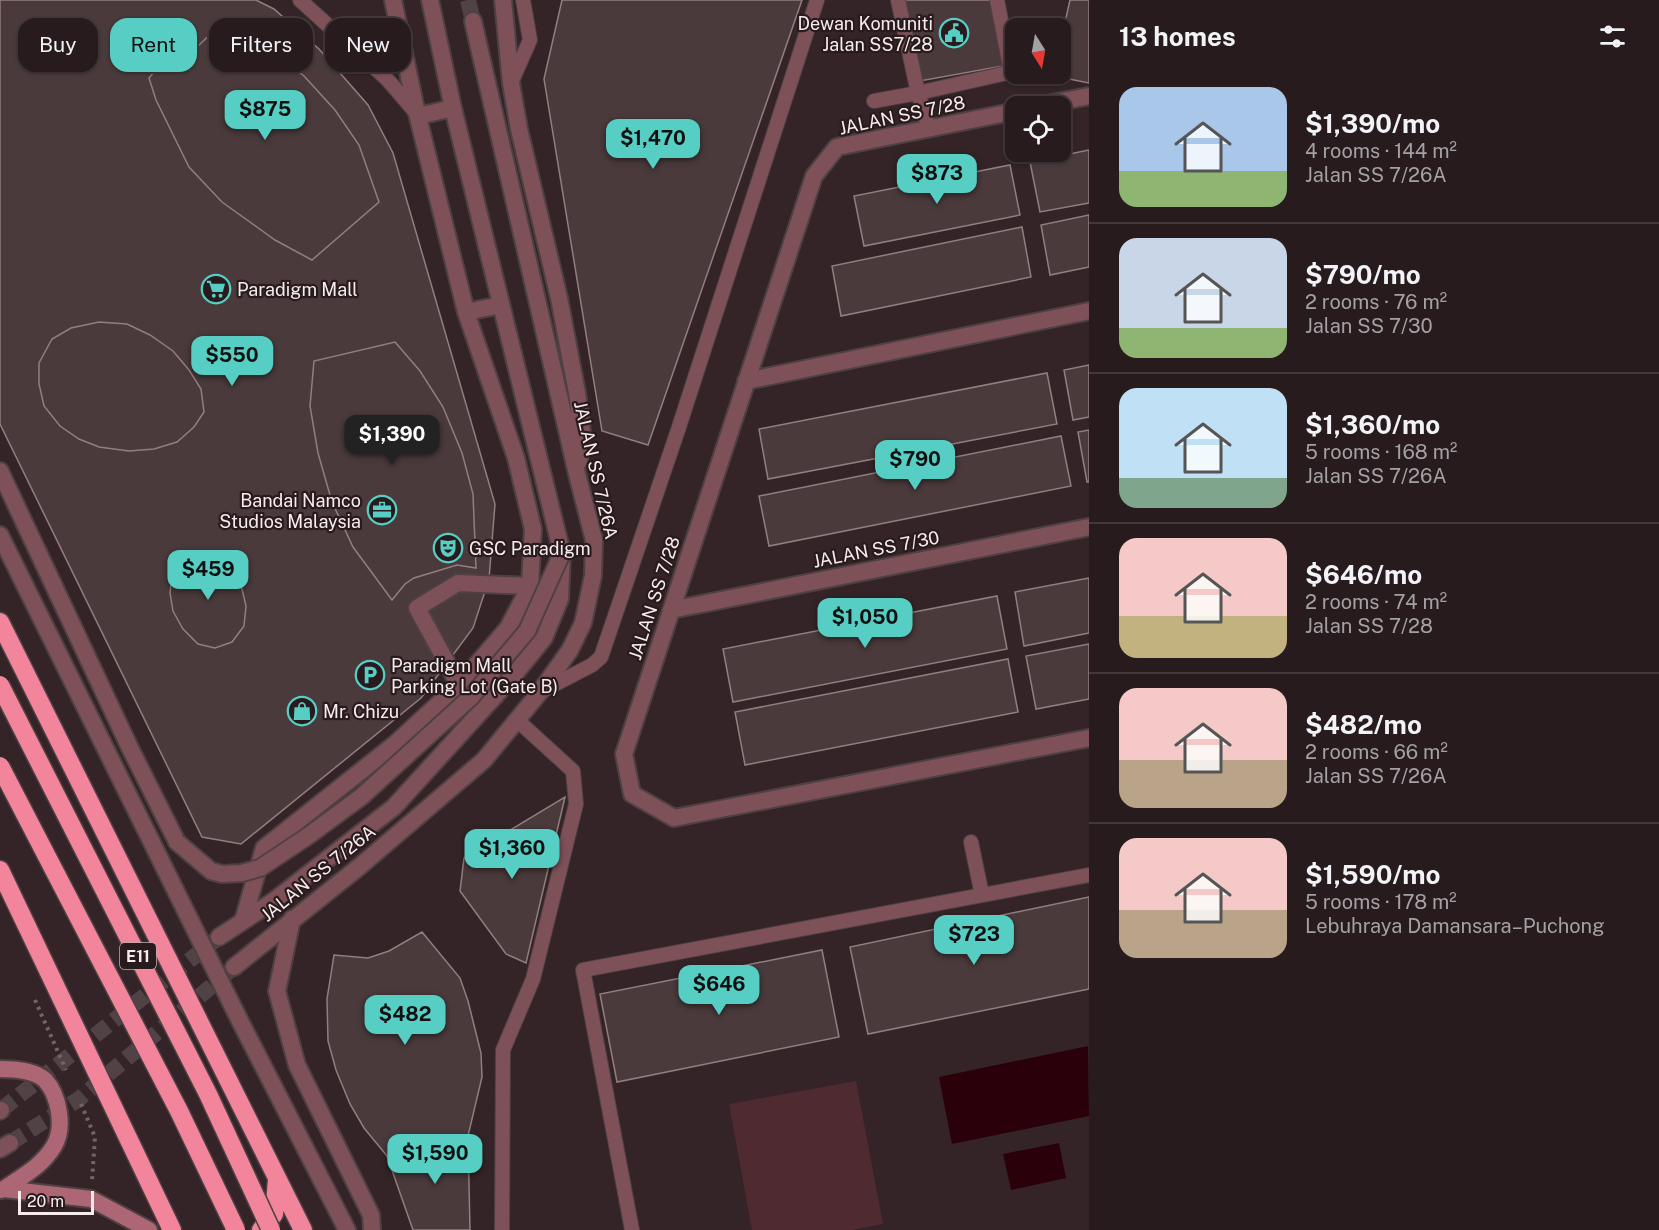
<!DOCTYPE html>
<meta charset="utf-8">
<style>
body{margin:0;font-family:"Public Sans",sans-serif;background:#2f2426;color:#f1f3f6;height:100vh;display:flex;flex-direction:column;font-size:22px;white-space:nowrap}
*{box-sizing:border-box;margin:0}
p{font-size:20px;color:#a4a1a4}
.icon{flex:none;width:33px;height:33px;fill:none;stroke:currentColor;stroke-width:2;stroke-linecap:round;stroke-linejoin:round}
.map{position:relative;flex:1;overflow:hidden}
.panel{display:flex;flex-direction:column;background:#271b1d;width:570px}
.panel>*{flex:none}
.banner{position:absolute;left:18px;top:18px;width:570px;height:54px;display:flex;gap:12px}
.needle{width:39px;rotate:169deg}
.tools{position:absolute;left:1005px;top:18px;display:grid;gap:12px}
.tools a{display:grid;place-items:center;width:66px;height:66px;border-radius:12px;background:#271b1d;box-shadow:0 2px 4px #0004,0 0 0 2px #43393b;font-size:30px}
.scale{position:absolute;left:18px;bottom:15px;width:76px;box-sizing:border-box;padding-left:6px;border:3px solid #f7eced;border-top:0;font-size:16px;line-height:21px;white-space:nowrap;color:#f7eced;-webkit-text-stroke:4px #291b1d;paint-order:stroke}
.price{position:absolute;translate:-50% -51px;padding:0 14px;border-radius:12px;background:#56cec4;color:#111;font-size:20px;line-height:39px;filter:drop-shadow(0 2px 3px #0008)}
.price::after{content:'';position:absolute;left:50%;top:36px;width:18px;height:14px;margin-left:-9px;background:inherit;clip-path:polygon(0 0,100% 0,50% 100%)}
.price.selected{background:#222;color:#fff}
ul{padding:0;list-style:none}
li{display:flex;align-items:center;gap:18px;height:150px;padding:0 30px}
li+li{border-top:2px solid #43393b}
li span{display:grid;place-items:center;flex:none;width:168px;height:120px;border-radius:18px;color:#555}
li>.icon{margin-inline-start:auto}
span .icon{width:72px;height:72px;fill:#fffc;stroke-width:1}
li b{font-size:26px}
h2{display:flex;justify-content:space-between;align-items:center;height:72px;padding:0 30px;font-size:26px}
.tag{padding:0 21px;border-radius:18px;background:#271b1d;box-shadow:0 2px 4px #0004,0 0 0 2px #43393b;font-size:21px;line-height:54px}
.tag.selected{background:#56cec4;color:#111}
main{display:flex;flex:1;min-height:0}
.map>svg:first-child{display:block}
.green{fill:#4f2a31}
.water{fill:#2a000b}
.building{fill:#4a3a3c;stroke:#927e81;stroke-width:1.5}
.lines{fill:none;stroke-linecap:round;stroke-linejoin:round}
.tertiary-tunnel{stroke:#514245;stroke-width:16;stroke-dasharray:16 8;stroke-linecap:butt}
.service-casing{stroke:#4f4043;stroke-width:16}
.minor-casing{stroke:#4f4043;stroke-width:20}
.tertiary-casing{stroke:#4f4043;stroke-width:20}
.secondary-casing{stroke:#4f4043;stroke-width:20}
.motorway-casing{stroke:#4f4043;stroke-width:21}
.path{stroke:#736567;stroke-width:4;stroke-dasharray:3 4.5;stroke-linecap:butt}
.service{stroke:#7e5159;stroke-width:14}
.minor{stroke:#7e5159;stroke-width:16}
.tertiary{stroke:#7e5159;stroke-width:16}
.secondary{stroke:#ad6774;stroke-width:16}
.motorway{stroke:#f2859b;stroke-width:18}
.tertiary-bridge-casing{stroke:#4f4043;stroke-width:20;stroke-linecap:butt}
.motorway-bridge-casing{stroke:#4f4043;stroke-width:21;stroke-linecap:butt}
.tertiary-bridge{stroke:#7e5159;stroke-width:16}
.motorway-bridge{stroke:#f2859b;stroke-width:18}
.labels{text-anchor:middle;dominant-baseline:central;stroke-width:4.5;stroke-linejoin:round;paint-order:stroke}
.shield{fill:#291b1d;stroke:#b9adaf;stroke-width:1.5}
.shield-label{font-size:16px;font-weight:bold;fill:#f7eced}
.poi-label{font-size:18px;fill:#f7eced;stroke:#291b1d;text-anchor:start}
.street-label{font-size:18px;fill:#f7eced;stroke:#291b1d}
</style>
<main>
<div class="map">
<svg width="1089" height="1230" viewBox="0 0 1089 1230">
<rect width="100%" height="100%" fill="#342427"/>
<path class="green" d="M856,1081L883,1224L852,1230H752L729,1104Z"/>
<path class="water" d="M1088,1046L1089,1116L952,1144L939,1077Z
M1059,1143L1066,1178L1011,1190L1003,1154Z"/>
<path class="building" d="M0,0H256L274,9L319,49L368,105L393,153L495,504L489,579L473,628L421,698L241,844L202,837L0,424Z
M562,0H802L648,445L602,431L544,79Z
M905,0H991L1003,66L920,81Z
M1070,0H1089V83L1054,76V74H1060V44Z
M220,25L260,42L304,76L335,110L359,145L379,202L312,260L275,240L222,202L189,167L156,100L149,78L155,71L196,48Z
M1089,150V203L1040,212L1030,162Z
M1010,165L1020,215L864,246L854,196Z
M1089,215V267L1050,275L1041,225Z
M1022,227L1031,277L841,316L832,266Z
M99,322L127,324L150,335L173,351L189,370L201,389L204,412L194,427L177,442L154,449L129,451L99,447L79,439L60,426L44,406L39,384V363L52,339L71,328Z
M395,342L420,371L443,407L462,453L473,494L476,568L457,565L414,578L405,584L392,600L353,547L332,502L318,453L310,406L314,361Z
M1089,365V417L1073,420L1064,370Z
M1047,373L1057,424L768,479L759,429Z
M1089,430V482H1087L1078,432Z
M1061,436L1071,486L769,546L759,496Z
M195,555L212,558L231,571L242,589L246,606L244,626L232,642L215,648L198,644L183,629L173,611L170,593L172,574L181,561Z
M1089,578V633L1024,646L1015,592Z
M997,596L1007,649L733,702L723,649Z
M1089,644V699L1036,709L1026,656Z
M1008,659L1018,712L745,765L735,712Z
M565,797L526,963L506,954L460,891L464,858Z
M1089,897V989L868,1034L850,947Z
M422,932L460,978L468,1001L481,1053L482,1077L468,1136L387,1156L364,1128L350,1104L336,1070L328,1041L327,999L334,955L368,958L389,951Z
M822,950L839,1037L617,1082L600,994Z
M468,1136L470,1230H413L387,1156Z"/>
<g class="lines">
<path class="tertiary-tunnel" d="M468,0L473,21
M1,1110L219,937
M10,1143L79,1099L234,967"/>
<g class="service-casing">
<path id="service" d="M300,0L387,79L417,114
M898,0L918,93L1011,72L997,0
M511,83L530,40L523,0
M874,101L918,93L929,128
M542,691L592,665L601,657L678,430L817,0
M971,842L982,895
M502,1230L503,1050L533,979L576,804L573,771L517,720
M632,1230L583,970L1089,875"/>
</g>
<g class="minor-casing">
<path id="minor" d="M1037,106L1089,96
M1016,111L837,147L814,176L624,754L632,794L674,818L1089,738
M418,116L453,108
M466,312L501,305
M746,381L1089,311
M0,471L130,748L177,842
M0,535L239,1019L347,1230
M671,610L1089,527
M459,685L417,608L458,583L530,586
M292,919L277,991L297,1065L371,1215L372,1230
M243,921L264,848L395,744L459,685L508,628L530,586L533,529L516,458L466,312L415,105L393,0"/>
</g>
<g class="tertiary-casing">
<path id="tertiary" d="M503,0L511,83L519,129L559,298L577,393L582,432L579,461
M219,937L275,900L394,807L514,675L544,638L560,599L562,553L453,108L430,0
M234,967L359,867L484,760L540,692L570,650L583,623L593,576L594,540L577,474L473,21
M0,1111L1,1110
M0,1149L10,1143"/>
</g>
<g class="secondary-casing">
<path id="secondary" d="M0,1069C14,1069 34,1070 45,1080C59,1095 65,1128 54,1146C42,1166 23,1176 4,1189
M1,1190L4,1189L91,1199L149,1230"/>
</g>
<g class="motorway-casing">
<path id="motorway" d="M0,622L303,1230
M0,870L172,1230
M261,1230L274,1214L277,1180"/>
</g>
<path class="path" d="M35,1000L66,1070
M81,1104L95,1137L92,1181"/>
<use href="#service" class="service"/>
<use href="#minor" class="minor"/>
<use href="#tertiary" class="tertiary"/>
<use href="#secondary" class="secondary"/>
<use href="#motorway" class="motorway"/>
<g class="tertiary-bridge-casing">
<path id="tertiary-bridge" d="M177,842L211,871L222,874L242,873L260,868L308,836L361,797L471,697L527,631L562,553"/>
</g>
<g class="motorway-bridge-casing">
<path id="motorway-bridge" d="M0,685L208,1094L271,1230
M0,766L179,1111L236,1230"/>
</g>
<use href="#tertiary-bridge" class="tertiary-bridge"/>
<use href="#motorway-bridge" class="motorway-bridge"/>
</g>
<defs>
<g id="civic-ring" transform="scale(1.5)"><circle r="9.5" fill="#291b1d" stroke="#56cec4" stroke-width="1.5"/><path d="M-.6-6.5H3V-4.5H.6V-3L4-1V1h2V6H-6V1h2V-1L-.6-3ZM-1.2 2.5V6h2.4V2.5Z" fill="#56cec4"/></g>
<g id="supermarket-ring" transform="scale(1.5)"><circle r="9.5" fill="#291b1d" stroke="#56cec4" stroke-width="1.5"/><path d="M-6-5.5h2.5l.6 2H6L4.5 2H-2.5L-4.4-4H-6ZM-1.5 3.2a1.3 1.3 0 1 0 .1 0ZM3 3.2a1.3 1.3 0 1 0 .1 0Z" fill="#56cec4"/></g>
<g id="office-ring" transform="scale(1.5)"><circle r="9.5" fill="#291b1d" stroke="#56cec4" stroke-width="1.5"/><path d="M-6-3h4V-5.5h4V-3h4V5H-6ZM-1-4.5V-3h2v-1.5ZM-6 0V1H6V0Z" fill="#56cec4"/></g>
<g id="theatre-ring" transform="scale(1.5)"><circle r="9.5" fill="#291b1d" stroke="#56cec4" stroke-width="1.5"/><path d="M-5-5.5Q0-4 5-5.5V0Q5 5 0 6Q-5 5-5 0ZM-3.3-2.5H-1v1.5H-3.3ZM1-2.5H3.3v1.5H1ZM-2.8 1Q0 5.5 2.8 1Z" fill="#56cec4"/></g>
<g id="parking-ring" transform="scale(1.5)"><circle r="9.5" fill="#291b1d" stroke="#56cec4" stroke-width="1.5"/><path d="M-3.5-5.5H1a3.5 3.5 0 0 1 0 7H-1V5.5H-3.5ZM-1-3.4V-.6H.8a1.4 1.4 0 0 0 0-2.8Z" fill="#56cec4"/></g>
<g id="shop-ring" transform="scale(1.5)"><circle r="9.5" fill="#291b1d" stroke="#56cec4" stroke-width="1.5"/><path d="M-5-2.5h2.3a2.7 3.5 0 0 1 5.4 0H5L5.5 6h-11ZM-1.5-2.5h3a1.5 2.3 0 0 0-3 0Z" fill="#56cec4"/></g>
</defs>
<g fill-rule="evenodd">
<use href="#civic-ring" x="954" y="33"/>
<use href="#supermarket-ring" x="216" y="289"/>
<use href="#office-ring" x="382" y="510"/>
<use href="#theatre-ring" x="448" y="548"/>
<use href="#parking-ring" x="370" y="675"/>
<use href="#shop-ring" x="302" y="711"/>
</g>
<g class="labels">
<rect class="shield" x="120" y="943" width="36" height="26" rx="4.5"/>
<g class="shield-label">
<text x="138" y="956">E11</text>
</g>
<g class="poi-label">
<text x="933" y="23" text-anchor="end">Dewan Komuniti<tspan x="933" dy="21">Jalan SS7/28</tspan></text>
<text x="237" y="289">Paradigm Mall</text>
<text x="361" y="500" text-anchor="end">Bandai Namco<tspan x="361" dy="21">Studios Malaysia</tspan></text>
<text x="469" y="548">GSC Paradigm</text>
<text x="391" y="665">Paradigm Mall<tspan x="391" dy="21">Parking Lot (Gate B)</tspan></text>
<text x="323" y="711">Mr. Chizu</text>
</g>
<g class="street-label">
<text transform="translate(902 115) rotate(-12)">JALAN SS 7/28</text>
<text transform="translate(596 470) rotate(77)">JALAN SS 7/26A</text>
<text transform="translate(876 549) rotate(-11)">JALAN SS 7/30</text>
<text transform="translate(654 598) rotate(-72)">JALAN SS 7/28</text>
<text transform="translate(318 873) rotate(-39)">JALAN SS 7/26A</text>
</g>
</g>
</svg>
<div class="tools">
<a><svg class="needle" viewBox="-14 -14 28 28"><path d="M0-13l5 13h-10z" fill="#e53935"/><path d="M0 13l5-13h-10z" fill="#a4a1a4"/></svg></a>
<a><svg class="icon" aria-label="locate" viewBox="0 0 24 24"><circle cx="12" cy="12" r="6"/><path d="M12 2v4M12 18v4M2 12h4M18 12h4"/></svg></a>
</div>
<div class="scale">20 m</div>
<b class="price" style="left:265px;top:141px">$875</b>
<b class="price" style="left:653px;top:170px">$1,470</b>
<b class="price" style="left:937px;top:205px">$873</b>
<b class="price" style="left:232px;top:387px">$550</b>
<b class="price selected" style="left:392px;top:466px">$1,390</b>
<b class="price" style="left:915px;top:491px">$790</b>
<b class="price" style="left:208px;top:601px">$459</b>
<b class="price" style="left:865px;top:649px">$1,050</b>
<b class="price" style="left:512px;top:880px">$1,360</b>
<b class="price" style="left:974px;top:966px">$723</b>
<b class="price" style="left:719px;top:1016px">$646</b>
<b class="price" style="left:405px;top:1046px">$482</b>
<b class="price" style="left:435px;top:1185px">$1,590</b>
<div class="banner">
<a class="tag">Buy</a>
<a class="tag selected">Rent</a>
<a class="tag">Filters</a>
<a class="tag">New</a>
</div>
</div>
<section class="panel">
<h2>13 homes<svg class="icon" aria-label="filters" viewBox="0 0 24 24"><path d="M4 7h16M4 17h16"/><circle cx="9" cy="7" r="2"/><circle cx="15" cy="17" r="2"/></svg></h2>
<ul>
<li><span style="background:linear-gradient(#a9c7e8 70%,#8fb573 0)"><svg class="icon" aria-label="home" viewBox="0 0 24 24"><path d="M3 11l9-7 9 7M6 9v11h12V9"/></svg></span><div><b>$1,390/mo</b><p>4 rooms · 144 m²</p><p>Jalan SS 7/26A</p></div></li>
<li><span style="background:linear-gradient(#c9d6e8 75%,#8fb573 0)"><svg class="icon" aria-label="home" viewBox="0 0 24 24"><path d="M3 11l9-7 9 7M6 9v11h12V9"/></svg></span><div><b>$790/mo</b><p>2 rooms · 76 m²</p><p>Jalan SS 7/30</p></div></li>
<li><span style="background:linear-gradient(#bfe0f5 75%,#7fa58c 0)"><svg class="icon" aria-label="home" viewBox="0 0 24 24"><path d="M3 11l9-7 9 7M6 9v11h12V9"/></svg></span><div><b>$1,360/mo</b><p>5 rooms · 168 m²</p><p>Jalan SS 7/26A</p></div></li>
<li><span style="background:linear-gradient(#f6c9c9 65%,#c2b280 0)"><svg class="icon" aria-label="home" viewBox="0 0 24 24"><path d="M3 11l9-7 9 7M6 9v11h12V9"/></svg></span><div><b>$646/mo</b><p>2 rooms · 74 m²</p><p>Jalan SS 7/28</p></div></li>
<li><span style="background:linear-gradient(#f6c9c9 60%,#b9a48a 0)"><svg class="icon" aria-label="home" viewBox="0 0 24 24"><path d="M3 11l9-7 9 7M6 9v11h12V9"/></svg></span><div><b>$482/mo</b><p>2 rooms · 66 m²</p><p>Jalan SS 7/26A</p></div></li>
<li><span style="background:linear-gradient(#f6c9c9 60%,#b9a48a 0)"><svg class="icon" aria-label="home" viewBox="0 0 24 24"><path d="M3 11l9-7 9 7M6 9v11h12V9"/></svg></span><div><b>$1,590/mo</b><p>5 rooms · 178 m²</p><p>Lebuhraya Damansara–Puchong</p></div></li>
</ul>
</section>
</main>
